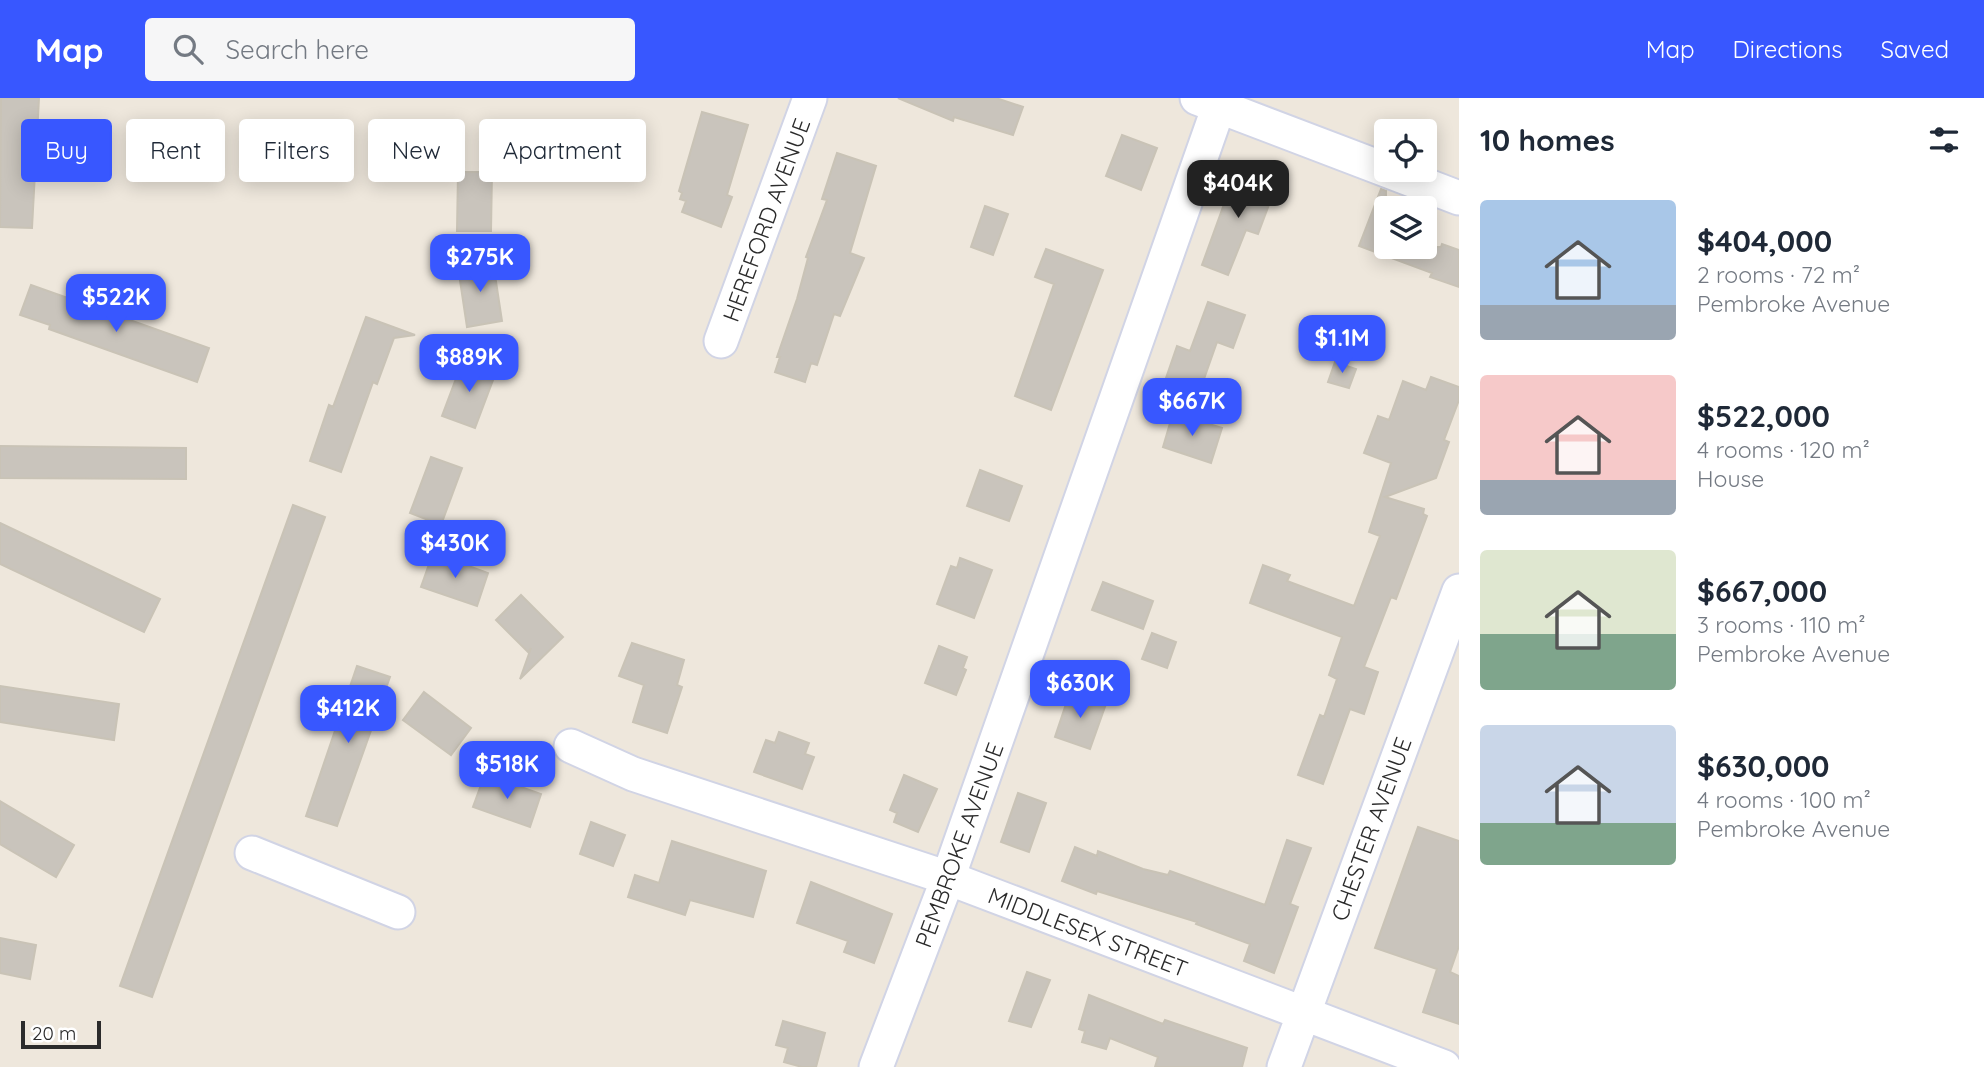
<!DOCTYPE html>
<meta charset="utf-8">
<style>
body{margin:0;font-family:Quicksand,sans-serif;background:#f6f6f7;color:#1f2937;height:100vh;display:flex;flex-direction:column;font-size:26px;white-space:nowrap}
*{box-sizing:border-box;margin:0}
p{font-size:23px;color:#747a83}
.icon{flex:none;width:38px;height:38px;fill:none;stroke:currentColor;stroke-width:2;stroke-linecap:round;stroke-linejoin:round}
.map{position:relative;flex:1;overflow:hidden}
.drawer{display:flex;flex-direction:column;background:#fff;width:525px}
.drawer>*{flex:none}
.top-card{position:absolute;left:21px;top:21px;width:665px;height:63px;display:flex;gap:14px}
.tools{position:absolute;left:1374px;top:21px;display:grid;gap:14px}
.tools a{display:grid;place-items:center;width:63px;height:63px;border-radius:7px;background:#fff;box-shadow:0 4px 18px #0003;font-size:35px}
.scale{position:absolute;left:21px;bottom:18px;width:80px;box-sizing:border-box;padding-left:7px;border:4px solid #2b2b2b;border-top:0;font-size:19px;line-height:24px;white-space:nowrap;color:#2b2b2b;-webkit-text-stroke:5px #fff;paint-order:stroke}
.price{position:absolute;translate:-50% -60px;padding:0 16px;border-radius:14px;background:#3857ff;color:#fff;font-size:23px;line-height:46px;filter:drop-shadow(0 2px 4px #0008)}
.price::after{content:'';position:absolute;left:50%;top:42px;width:21px;height:16px;margin-left:-10px;background:inherit;clip-path:polygon(0 0,100% 0,50% 100%)}
.price.active{background:#222;color:#fff}
ul{padding:0;list-style:none}
li{display:flex;align-items:center;gap:21px;height:175px;padding:0 21px}
li span{display:grid;place-items:center;flex:none;width:196px;height:140px;border-radius:7px;color:#555}
li>.icon{margin-inline-start:auto}
span .icon{width:84px;height:84px;fill:#fffc;stroke-width:1}
li b{font-size:30px}
h2{display:flex;justify-content:space-between;align-items:center;height:84px;padding:0 21px;font-size:30px}
.chip{padding:0 24px;border-radius:7px;background:#fff;box-shadow:0 4px 18px #0003;font-size:24px;line-height:63px}
.chip.active{background:#3857ff;color:#fff}
header{display:flex;align-items:center;gap:42px;box-sizing:border-box;height:98px;padding:0 35px;background:#3857ff;color:#fff}
header strong{font-size:33px}
nav{display:flex;gap:38px;margin-inline-start:auto;font-size:24px}
.search{width:490px;height:63px;background:#f6f6f7;display:flex;align-items:center;gap:18px;box-sizing:border-box;padding:0 24px;border-radius:7px;color:#747a83;font-size:26px}
main{display:flex;flex:1;min-height:0}
.map>svg:first-child{display:block}
.building{fill:#c9c4bc;stroke:#c9c3b6;stroke-width:2}
.lines{fill:none;stroke-linecap:round;stroke-linejoin:round}
.minor-casing{stroke:#d1d4e5;stroke-width:37}
.minor{stroke:#fff;stroke-width:33}
.labels{text-anchor:middle;dominant-baseline:central;stroke-width:5;stroke-linejoin:round;paint-order:stroke}
.street-label{font-size:23px;fill:#2b2b2b;stroke:#fff}
</style>
<header>
<strong>Map</strong>
<div class="search"><svg class="icon" aria-label="search" viewBox="0 0 24 24"><circle cx="10" cy="10" r="6"/><path d="M15 15l6 6"/></svg>Search here</div>
<nav><a>Map</a><a>Directions</a><a>Saved</a></nav>
</header>
<main>
<div class="map">
<svg width="1459" height="969" viewBox="0 0 1459 969">
<rect width="100%" height="100%" fill="#eee7dc"/>
<path class="building" d="M1,0H39L32,130L0,129Z
M898,0H996L1023,9L1013,37L954,19L953,23Z
M702,14L748,27L727,97L732,99L721,129L682,114L686,103L680,101L682,95L679,93Z
M1122,37L1157,50L1141,92L1106,78Z
M837,55L876,68L850,155L864,160L840,218L834,216L817,267L811,265L805,284L775,274L780,259H777L797,201L808,160L806,159L827,102L822,101Z
M1236,73L1276,88L1258,136L1246,132L1228,177L1202,167Z
M458,74H492L491,133H457Z
M1381,91L1386,93V149H1441L1442,146L1459,152V189L1430,179L1432,175L1359,148Z
M985,108L1008,116L993,157L971,149Z
M1046,151L1103,172L1051,312L1015,298L1054,186L1035,179Z
M493,164L502,223L467,229L458,169Z
M31,187L209,250L197,284L49,231L50,227L20,217Z
M1208,204L1245,217L1233,250L1217,244L1198,298L1164,286L1177,248L1190,253Z
M366,219L415,237L394,240L377,286L373,284L341,374L310,363L329,307L333,309Z
M463,262L496,274L475,330L442,318Z
M1335,264L1356,271L1349,290L1328,284Z
M1431,279L1459,289V302L1444,342L1449,344L1436,380L1385,399L1424,411L1423,416L1427,418L1396,501L1391,499L1364,569L1378,574L1364,616L1350,611L1323,686L1298,677L1320,617L1324,619L1337,581L1329,577L1342,539L1250,505L1263,467L1290,477L1287,483L1354,508L1380,438L1369,434L1391,365L1364,355L1378,318L1389,322L1403,283L1426,292Z
M1173,315L1222,330L1211,365L1163,349Z
M0,348L186,350V381L0,380Z
M431,359L462,370L441,427L410,415Z
M980,372L1022,388L1009,423L967,408Z
M293,407L325,419L152,899L120,888Z
M0,425L160,501L144,534L0,466Z
M433,455L488,475L477,508L421,489Z
M960,460L992,472L974,520L937,506L951,468L957,470Z
M1103,484L1153,503L1143,531L1092,512Z
M521,497L563,539L520,581L531,550L528,554L496,522Z
M1152,535L1176,544L1167,570L1142,561Z
M632,545L684,562L677,587L682,589L667,635L633,624L644,587L619,578Z
M939,548L967,559L963,570L966,572L956,597L925,585Z
M357,568L390,579L337,728L306,718Z
M0,588L119,606L114,642L0,624Z
M424,594L471,630L451,657L403,622Z
M1070,594L1106,606L1090,651L1055,639Z
M779,634L809,645L805,656L814,659L802,691L754,674L766,642L775,645Z
M485,676L541,696L530,729L473,709Z
M904,677L937,691L918,734L894,724L897,715L890,712Z
M1018,695L1046,705L1029,754L1001,744Z
M0,703L74,747L56,779L0,746Z
M591,724L625,737L613,768L580,756Z
M1418,729L1459,743V848L1450,874L1459,878V926L1423,914L1437,871L1375,850Z
M1287,742L1311,750L1290,806L1298,809L1274,875L1244,863L1250,846L1196,826L1197,824L1097,793L1096,796L1062,783L1075,749L1097,758L1098,753L1143,771L1168,777L1170,773L1265,807Z
M672,743L766,773L753,819L690,802L685,817L628,799L635,777L659,785Z
M811,784L892,816L874,865L844,854L848,843L797,825Z
M0,840L36,847L30,881L0,875Z
M1027,874L1050,882L1031,929L1009,923Z
M1089,897L1163,926L1165,922L1247,950L1242,969H1155L1158,959L1110,940L1106,951L1082,944L1085,933L1079,931Z
M783,923L825,935L816,969H802L784,964L788,950L776,947Z"/>
<g class="lines">
<g class="minor-casing">
<path id="minor" d="M1197,0L1386,72
M1386,72L1459,100
M721,243L810,0
M571,648L633,676L948,780L1444,969
M252,755L398,814
M876,969L948,780L1219,8
M1284,969L1459,493"/>
</g>
<use href="#minor" class="minor"/>
</g>
<g class="labels">
<g class="street-label">
<text transform="translate(766 122) rotate(-70)">HEREFORD AVENUE</text>
<text transform="translate(1371 731) rotate(-70)">CHESTER AVENUE</text>
<text transform="translate(959 747) rotate(-70)">PEMBROKE AVENUE</text>
<text transform="translate(1088 834) rotate(21)">MIDDLESEX STREET</text>
</g>
</g>
</svg>
<div class="tools">
<a><svg class="icon" aria-label="locate" viewBox="0 0 24 24"><circle cx="12" cy="12" r="6"/><path d="M12 2v4M12 18v4M2 12h4M18 12h4"/></svg></a>
<a><svg class="icon" aria-label="layers" viewBox="0 0 24 24"><path d="M12 4l9 5-9 5-9-5zM3 14l9 5 9-5"/></svg></a>
</div>
<div class="scale">20 m</div>
<b class="price active" style="left:1238px;top:122px">$404K</b>
<b class="price" style="left:480px;top:196px">$275K</b>
<b class="price" style="left:116px;top:236px">$522K</b>
<b class="price" style="left:1342px;top:277px">$1.1M</b>
<b class="price" style="left:469px;top:296px">$889K</b>
<b class="price" style="left:1192px;top:340px">$667K</b>
<b class="price" style="left:455px;top:482px">$430K</b>
<b class="price" style="left:1080px;top:622px">$630K</b>
<b class="price" style="left:348px;top:647px">$412K</b>
<b class="price" style="left:507px;top:703px">$518K</b>
<div class="top-card">
<a class="chip active">Buy</a>
<a class="chip">Rent</a>
<a class="chip">Filters</a>
<a class="chip">New</a>
<a class="chip">Apartment</a>
</div>
</div>
<section class="drawer">
<h2>10 homes<svg class="icon" aria-label="filters" viewBox="0 0 24 24"><path d="M4 7h16M4 17h16"/><circle cx="9" cy="7" r="2"/><circle cx="15" cy="17" r="2"/></svg></h2>
<ul>
<li><span style="background:linear-gradient(#a9c7e8 75%,#9aa5b1 0)"><svg class="icon" aria-label="home" viewBox="0 0 24 24"><path d="M3 11l9-7 9 7M6 9v11h12V9"/></svg></span><div><b>$404,000</b><p>2 rooms · 72 m²</p><p>Pembroke Avenue</p></div></li>
<li><span style="background:linear-gradient(#f6c9c9 75%,#9aa5b1 0)"><svg class="icon" aria-label="home" viewBox="0 0 24 24"><path d="M3 11l9-7 9 7M6 9v11h12V9"/></svg></span><div><b>$522,000</b><p>4 rooms · 120 m²</p><p>House</p></div></li>
<li><span style="background:linear-gradient(#dfe7d0 60%,#7fa58c 0)"><svg class="icon" aria-label="home" viewBox="0 0 24 24"><path d="M3 11l9-7 9 7M6 9v11h12V9"/></svg></span><div><b>$667,000</b><p>3 rooms · 110 m²</p><p>Pembroke Avenue</p></div></li>
<li><span style="background:linear-gradient(#c9d6e8 70%,#7fa58c 0)"><svg class="icon" aria-label="home" viewBox="0 0 24 24"><path d="M3 11l9-7 9 7M6 9v11h12V9"/></svg></span><div><b>$630,000</b><p>4 rooms · 100 m²</p><p>Pembroke Avenue</p></div></li>
</ul>
</section>
</main>
